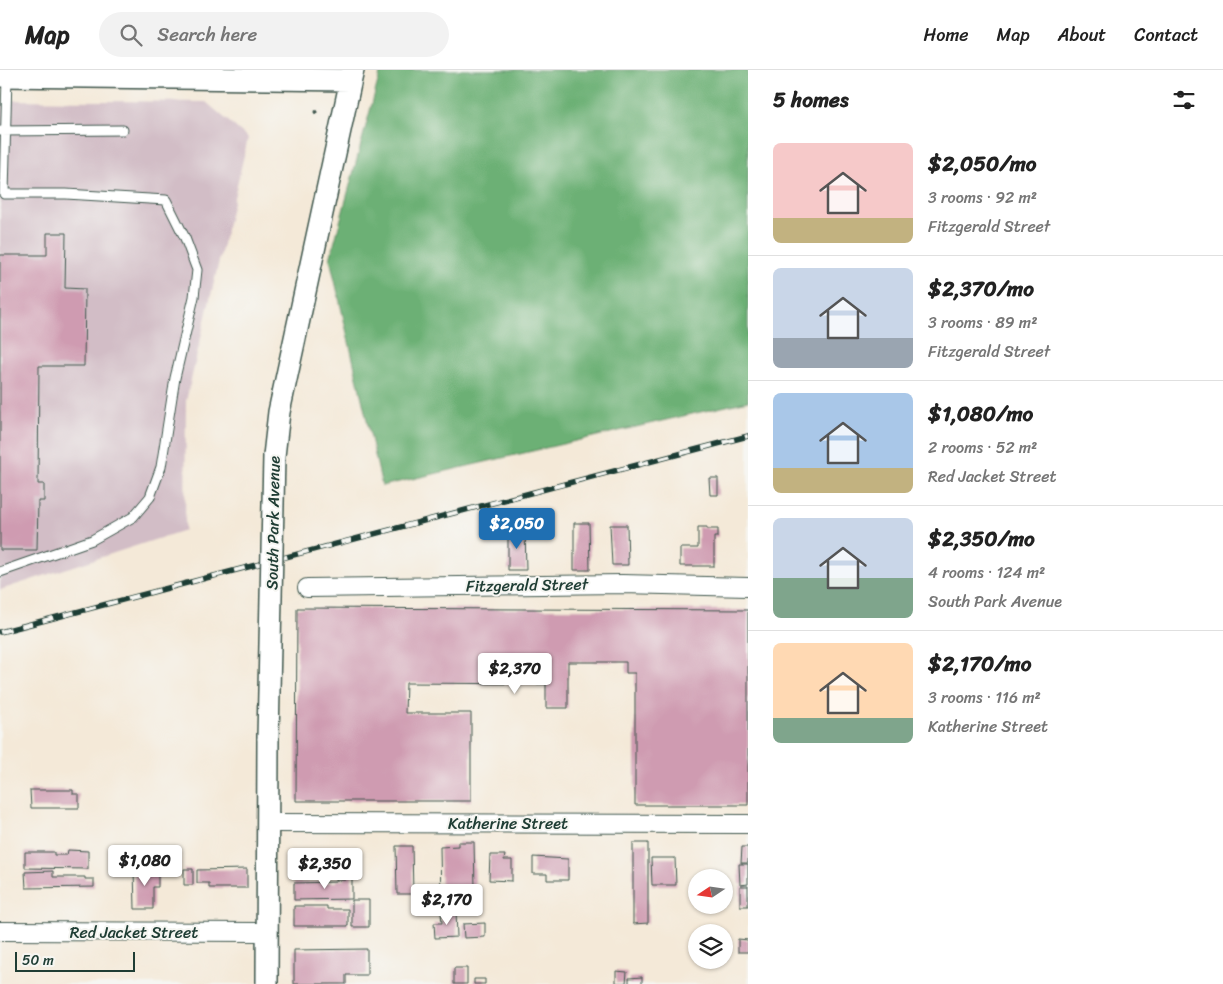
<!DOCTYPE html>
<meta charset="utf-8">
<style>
body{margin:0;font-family:Sriracha,sans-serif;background:#f2f2f2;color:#222;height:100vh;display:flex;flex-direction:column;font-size:19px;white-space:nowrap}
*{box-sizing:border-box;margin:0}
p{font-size:16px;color:#767676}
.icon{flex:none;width:28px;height:28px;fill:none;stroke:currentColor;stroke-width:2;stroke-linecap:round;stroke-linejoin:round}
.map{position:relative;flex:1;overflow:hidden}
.side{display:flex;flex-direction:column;background:#fff;width:475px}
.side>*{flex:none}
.needle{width:32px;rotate:257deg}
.fabs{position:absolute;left:688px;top:799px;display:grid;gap:10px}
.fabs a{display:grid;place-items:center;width:45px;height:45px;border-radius:50%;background:#fff;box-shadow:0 1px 4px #0004;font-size:25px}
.scale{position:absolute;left:15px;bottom:12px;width:120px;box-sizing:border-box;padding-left:5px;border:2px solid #1f3d34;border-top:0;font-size:14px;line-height:18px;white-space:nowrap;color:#1f3d34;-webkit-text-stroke:4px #f6f6f2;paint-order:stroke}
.price{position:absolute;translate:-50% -42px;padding:0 11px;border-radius:5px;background:#fff;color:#222;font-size:16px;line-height:32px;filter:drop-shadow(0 1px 2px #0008)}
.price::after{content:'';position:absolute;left:50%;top:30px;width:15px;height:11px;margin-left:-8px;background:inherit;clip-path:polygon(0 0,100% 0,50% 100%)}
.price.current{background:#1f6fb2;color:#fff}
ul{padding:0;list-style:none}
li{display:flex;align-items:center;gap:15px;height:125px;padding:0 25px}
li+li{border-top:1px solid #e0e0e0}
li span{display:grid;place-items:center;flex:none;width:140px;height:100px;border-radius:8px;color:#555}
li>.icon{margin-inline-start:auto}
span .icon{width:60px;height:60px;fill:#fffc;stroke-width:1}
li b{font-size:21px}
h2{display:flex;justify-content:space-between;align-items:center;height:60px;padding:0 25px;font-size:21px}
header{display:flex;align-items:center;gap:30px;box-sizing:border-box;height:70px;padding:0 25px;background:#fff;border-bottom:1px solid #e0e0e0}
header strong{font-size:24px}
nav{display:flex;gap:28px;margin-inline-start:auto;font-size:18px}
.search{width:350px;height:45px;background:#f2f2f2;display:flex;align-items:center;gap:12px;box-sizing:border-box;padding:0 18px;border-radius:28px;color:#767676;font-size:19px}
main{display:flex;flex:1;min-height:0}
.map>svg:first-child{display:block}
.industrial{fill:#d2bdc6}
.forest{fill:#6cb074;stroke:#467654}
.building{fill:#cf9bb1}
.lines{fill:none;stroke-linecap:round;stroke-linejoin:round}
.service-casing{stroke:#3f574d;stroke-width:11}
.minor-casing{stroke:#3f574d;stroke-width:20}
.tertiary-casing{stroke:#3f574d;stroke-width:24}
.path{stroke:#3f574d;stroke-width:3;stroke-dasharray:4 4;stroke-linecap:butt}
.service{stroke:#fff;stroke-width:9}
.minor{stroke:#fff;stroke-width:18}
.tertiary{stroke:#fff;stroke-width:21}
.rail-casing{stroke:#1f3d34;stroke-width:5.5}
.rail{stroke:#f6f6f2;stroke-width:4;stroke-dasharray:11;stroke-linecap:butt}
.tertiary-bridge-casing{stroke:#3f574d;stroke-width:24;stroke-linecap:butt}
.tertiary-bridge{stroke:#fff;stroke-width:21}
.labels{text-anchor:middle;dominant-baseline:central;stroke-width:4;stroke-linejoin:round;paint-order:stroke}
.street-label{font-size:16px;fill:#1f3d34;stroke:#f6f6f2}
</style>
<header>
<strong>Map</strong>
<div class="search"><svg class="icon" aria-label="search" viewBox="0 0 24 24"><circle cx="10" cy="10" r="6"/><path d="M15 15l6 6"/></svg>Search here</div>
<nav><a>Home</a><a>Map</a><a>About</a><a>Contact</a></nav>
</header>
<main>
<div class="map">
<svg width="748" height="914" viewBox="0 0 748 914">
<rect width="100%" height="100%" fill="#f6f6f2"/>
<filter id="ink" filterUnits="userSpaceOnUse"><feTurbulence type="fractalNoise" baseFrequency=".02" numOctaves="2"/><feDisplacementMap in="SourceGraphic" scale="10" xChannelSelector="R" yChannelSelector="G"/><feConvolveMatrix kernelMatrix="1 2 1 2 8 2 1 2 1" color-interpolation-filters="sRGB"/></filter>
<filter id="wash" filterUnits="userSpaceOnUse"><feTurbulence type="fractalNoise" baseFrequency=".0096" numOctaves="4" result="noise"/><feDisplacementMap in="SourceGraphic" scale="20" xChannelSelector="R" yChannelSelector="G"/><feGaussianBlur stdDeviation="1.12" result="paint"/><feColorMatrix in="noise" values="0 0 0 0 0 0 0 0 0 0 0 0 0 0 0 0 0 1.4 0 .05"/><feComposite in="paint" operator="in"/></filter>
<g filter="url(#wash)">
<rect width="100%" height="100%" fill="#f4e9d8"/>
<path class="industrial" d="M0,30L206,32L248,68L186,331L185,460L0,520Z"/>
<path class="forest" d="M381,0H748V331L382,416L330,189Z"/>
<g id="blocks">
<path class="building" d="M47,163H66L65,218L85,219L84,296H39L38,414H44V431H38L37,480H0V185H47Z
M709,408H718V425H710Z
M574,453H589L590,500H574Z
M610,455H627L628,495H612Z
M698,457H707V459H718V467H714V496H680V478H698Z
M508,459H525L526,500H508Z
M297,538L748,540V735H635V603H626V592H568V638H546V614L406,613L405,643H471V731H296Z
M30,720H73V724H79V738H31Z
M458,772H474L475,818H468V828H456V833L441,832L440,777L458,776Z
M633,773H648V853L633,854Z
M396,776H412L413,824H397Z
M742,777H748V793H741Z
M68,780L88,781V799L25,798V782H54V785H67Z
M490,785H505L504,790H512V811L489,810Z
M533,787L568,789V810H547V804H533Z
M651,788H675L676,815H652Z
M739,794H748V814L740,815Z
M158,798V817H153V839H135L134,799Z
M184,799H193V815H184Z
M247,799V818H209V813H197V800Z
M53,801V807H85V809H94V817L26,818L25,802Z
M345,804H352V829L294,830V813L336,812V810H345Z
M740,816H748V836H740Z
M352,830H369V857H352Z
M294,836H327V839H348V856H294Z
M456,841L457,867L435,868L434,853H442L441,842Z
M485,853V867L464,868L463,854Z
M738,869L748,870V882H738Z
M367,879V905H346V914H294V880Z
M454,898H467V914H454Z
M616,901L627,902L626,913H616Z
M642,907V914H629V908Z
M474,909H485V914H474Z"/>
</g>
</g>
<g filter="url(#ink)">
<use href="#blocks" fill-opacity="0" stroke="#3f574d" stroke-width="1"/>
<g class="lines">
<g class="service-casing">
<path id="service" d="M0,61L123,60
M0,502L92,470L133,447L150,427L161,397L175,308L194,227L197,200L185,168L166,130L66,124H4L7,6"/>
</g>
<g class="minor-casing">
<path id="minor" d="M307,518L622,514L748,517
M268,753L748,754
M0,861L267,862"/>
</g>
<g class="tertiary-casing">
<path id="tertiary" d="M0,6L350,10
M274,386L279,342L353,0
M267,914L268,668"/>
</g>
<path class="path" d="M314,43L317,41"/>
<use href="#service" class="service"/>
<use href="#minor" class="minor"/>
<use href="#tertiary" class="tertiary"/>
<g class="rail-casing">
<path id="rail" d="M0,562L748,366"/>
</g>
<use href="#rail" class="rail"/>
<g class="tertiary-bridge-casing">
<path id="tertiary-bridge" d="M268,668L274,386"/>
</g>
<use href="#tertiary-bridge" class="tertiary-bridge"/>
</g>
</g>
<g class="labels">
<g class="street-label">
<text transform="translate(273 453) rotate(-89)">South Park Avenue</text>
<text transform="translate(527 515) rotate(-1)">Fitzgerald Street</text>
<text x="508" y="753">Katherine Street</text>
<text x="134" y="862">Red Jacket Street</text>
</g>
</g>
</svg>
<div class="fabs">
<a><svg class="needle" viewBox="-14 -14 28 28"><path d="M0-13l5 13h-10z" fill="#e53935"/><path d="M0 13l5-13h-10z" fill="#767676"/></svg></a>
<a><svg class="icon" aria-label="layers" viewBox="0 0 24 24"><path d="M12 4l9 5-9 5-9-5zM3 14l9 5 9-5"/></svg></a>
</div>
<div class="scale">50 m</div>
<b class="price current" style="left:517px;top:480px">$2,050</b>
<b class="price" style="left:515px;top:625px">$2,370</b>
<b class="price" style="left:145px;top:817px">$1,080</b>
<b class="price" style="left:325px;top:820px">$2,350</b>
<b class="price" style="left:447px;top:856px">$2,170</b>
</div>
<section class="side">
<h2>5 homes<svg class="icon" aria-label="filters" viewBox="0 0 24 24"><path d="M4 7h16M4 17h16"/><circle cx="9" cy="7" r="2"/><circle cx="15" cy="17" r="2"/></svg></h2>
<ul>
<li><span style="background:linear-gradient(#f6c9c9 75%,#c2b280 0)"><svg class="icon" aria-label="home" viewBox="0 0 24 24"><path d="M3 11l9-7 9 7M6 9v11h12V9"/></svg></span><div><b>$2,050/mo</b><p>3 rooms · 92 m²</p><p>Fitzgerald Street</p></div></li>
<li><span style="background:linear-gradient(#c9d6e8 70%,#9aa5b1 0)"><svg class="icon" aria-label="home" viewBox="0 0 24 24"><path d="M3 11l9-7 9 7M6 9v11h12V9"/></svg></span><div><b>$2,370/mo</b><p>3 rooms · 89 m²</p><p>Fitzgerald Street</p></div></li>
<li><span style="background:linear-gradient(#a9c7e8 75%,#c2b280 0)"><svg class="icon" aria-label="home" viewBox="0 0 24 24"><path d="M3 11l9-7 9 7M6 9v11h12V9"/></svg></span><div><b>$1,080/mo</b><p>2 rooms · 52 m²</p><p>Red Jacket Street</p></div></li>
<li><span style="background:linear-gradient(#c9d6e8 60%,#7fa58c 0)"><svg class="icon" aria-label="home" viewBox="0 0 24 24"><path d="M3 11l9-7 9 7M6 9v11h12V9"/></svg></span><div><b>$2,350/mo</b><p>4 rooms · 124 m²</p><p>South Park Avenue</p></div></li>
<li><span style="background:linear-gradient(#ffd9b3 75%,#7fa58c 0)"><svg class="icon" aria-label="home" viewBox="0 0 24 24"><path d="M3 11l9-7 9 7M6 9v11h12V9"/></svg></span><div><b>$2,170/mo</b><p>3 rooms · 116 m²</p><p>Katherine Street</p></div></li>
</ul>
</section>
</main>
